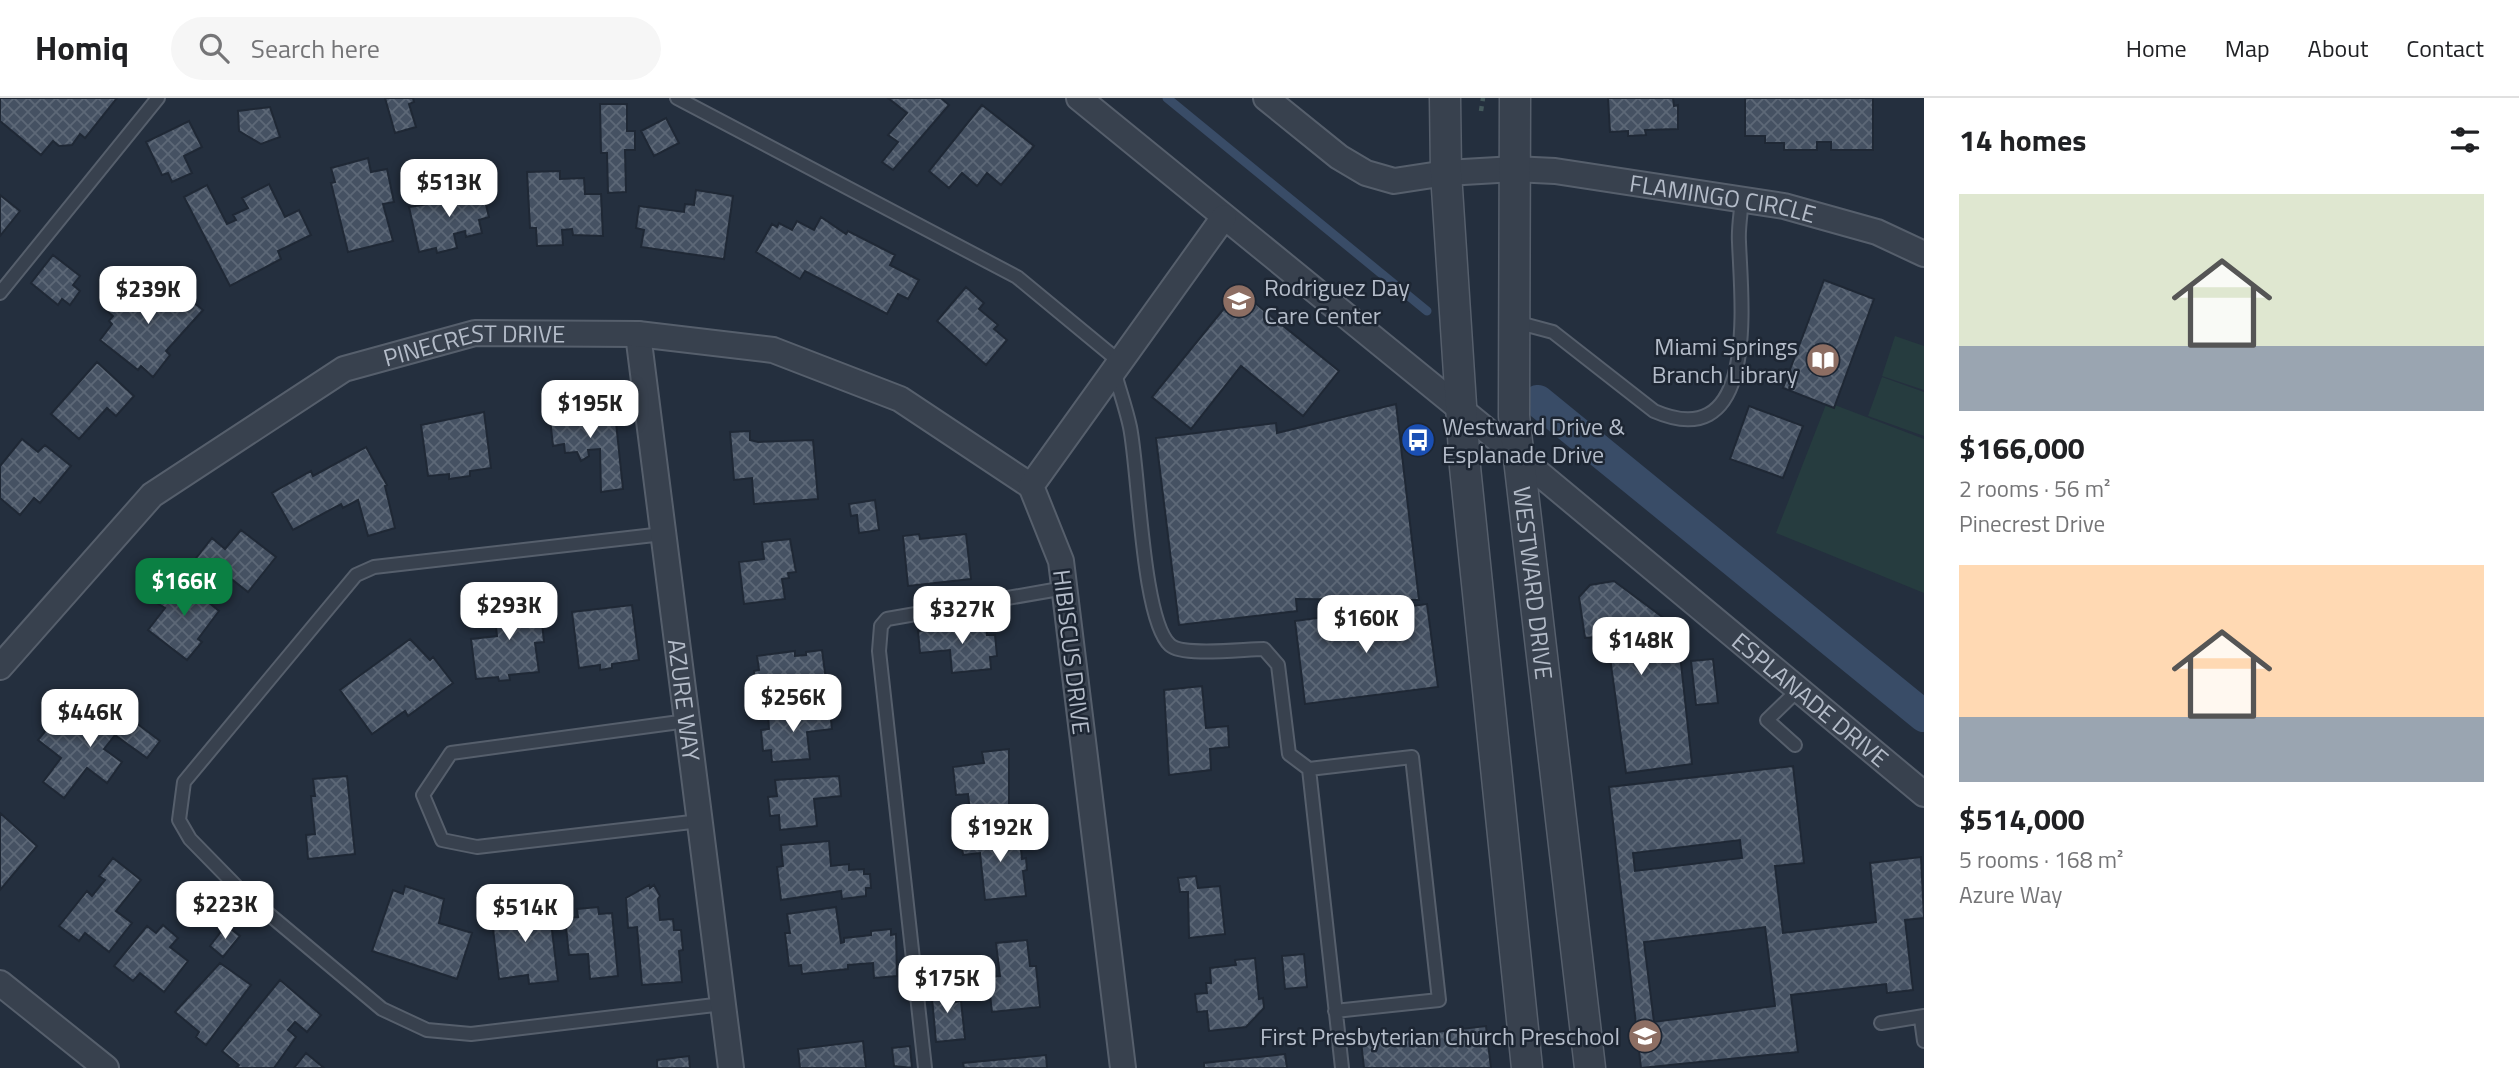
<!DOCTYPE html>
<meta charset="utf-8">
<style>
body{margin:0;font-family:"Titillium Web",sans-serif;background:#f6f6f6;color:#202124;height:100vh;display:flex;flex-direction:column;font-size:26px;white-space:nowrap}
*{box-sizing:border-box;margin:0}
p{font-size:23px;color:#757577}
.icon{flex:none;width:38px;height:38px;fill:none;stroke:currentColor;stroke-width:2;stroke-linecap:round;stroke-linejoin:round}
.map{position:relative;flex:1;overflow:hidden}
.drawer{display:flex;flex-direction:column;background:#fff;width:595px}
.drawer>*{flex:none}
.price{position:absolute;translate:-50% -60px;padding:0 16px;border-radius:14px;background:#fff;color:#222;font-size:23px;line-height:46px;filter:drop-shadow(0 2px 4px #0008)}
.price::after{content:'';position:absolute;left:50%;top:42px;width:21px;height:16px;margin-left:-10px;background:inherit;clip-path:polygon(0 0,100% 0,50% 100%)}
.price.active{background:#0b8043;color:#fff}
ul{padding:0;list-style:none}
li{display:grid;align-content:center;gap:14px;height:371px;padding:0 35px}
li span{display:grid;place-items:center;height:217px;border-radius:0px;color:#555}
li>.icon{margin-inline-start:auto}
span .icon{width:126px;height:126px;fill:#fffc;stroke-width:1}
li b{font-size:30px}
h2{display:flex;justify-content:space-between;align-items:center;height:84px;padding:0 35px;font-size:30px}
header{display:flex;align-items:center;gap:42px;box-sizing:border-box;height:98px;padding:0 35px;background:#fff;border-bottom:2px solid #e0e0e0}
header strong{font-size:33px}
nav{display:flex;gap:38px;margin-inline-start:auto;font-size:24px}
.search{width:490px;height:63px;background:#f6f6f6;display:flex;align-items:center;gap:18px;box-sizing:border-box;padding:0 24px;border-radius:38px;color:#757577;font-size:26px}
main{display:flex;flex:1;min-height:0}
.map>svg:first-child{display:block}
.pitch{fill:#263c3f}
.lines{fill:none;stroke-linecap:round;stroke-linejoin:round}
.stream{stroke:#394c67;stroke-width:9}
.canal{stroke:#394c67;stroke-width:32}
.building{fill:url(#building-cross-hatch);stroke:#1f2835;stroke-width:2;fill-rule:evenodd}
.service-casing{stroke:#565f6c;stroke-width:16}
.minor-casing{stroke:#565f6c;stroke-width:28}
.tertiary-casing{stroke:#565f6c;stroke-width:33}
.path{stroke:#44595c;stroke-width:4.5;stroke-dasharray:5 5;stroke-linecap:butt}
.service{stroke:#38414e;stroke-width:12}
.minor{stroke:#38414e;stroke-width:24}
.tertiary{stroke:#38414e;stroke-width:30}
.labels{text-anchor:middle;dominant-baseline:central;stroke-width:5;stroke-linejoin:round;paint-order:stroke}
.street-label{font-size:24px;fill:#b4bcc9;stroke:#1d2633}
.poi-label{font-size:24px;fill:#b4bcc9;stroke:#1d2633;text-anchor:start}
</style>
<header>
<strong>Homiq</strong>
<div class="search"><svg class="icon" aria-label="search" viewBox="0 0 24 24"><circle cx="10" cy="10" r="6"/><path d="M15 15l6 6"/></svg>Search here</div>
<nav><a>Home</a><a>Map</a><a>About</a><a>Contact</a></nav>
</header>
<main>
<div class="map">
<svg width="1924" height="970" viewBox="0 0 1924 970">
<defs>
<pattern id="building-cross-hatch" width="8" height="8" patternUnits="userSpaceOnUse" patternTransform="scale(1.75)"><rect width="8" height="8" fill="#455162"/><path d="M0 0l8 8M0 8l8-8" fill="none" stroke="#5d6877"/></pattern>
</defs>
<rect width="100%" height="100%" fill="#242f3e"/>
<path class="pitch" d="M1895,238L1924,248V292L1882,278Z
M1882,279L1924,294V338L1868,318Z
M1827,304L1924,341V495L1776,435Z"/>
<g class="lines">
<path class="stream" d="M1167,0L1427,213"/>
<path class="canal" d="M1538,303L1924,618"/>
</g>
<path class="building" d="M0,0H117L85,40L80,36L72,47L59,48L53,43L41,57L0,23Z
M385,0H413L414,4L409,6L416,29L395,35Z
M888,0H941L949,7L893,72L882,64L898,44L888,37L907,15Z
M1608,0H1673L1674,8L1678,7V31L1645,32L1646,37L1628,38V33L1610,34Z
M1745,0H1873V52H1831V44H1817V52H1784V45H1765V38H1745Z
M600,6H627V33H635V52H625L626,94L608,95L607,55H601Z
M982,7L1034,48L1001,87L987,75L977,88L962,75L949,90L929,73Z
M270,9L280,39L261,46L239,33L238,13Z
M666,20L679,45L654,58L641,33Z
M189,23L202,49L184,58L192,75L172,84L168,75L162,77L146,44Z
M368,60L371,74L387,71L394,104L383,106L393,143L348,154L331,85L335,84L331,70Z
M560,73V81L584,80L585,96H601L603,138L573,137L572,131L562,132L563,147L537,148L536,130H530L527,74Z
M470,83L472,93L482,91L489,119L479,122L482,135L466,139L465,133L454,136L457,150L437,155L436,150L419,154L409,109L459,101L455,87Z
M269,86L285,119L299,112L311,137L278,153L281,161L230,188L184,99L207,87L227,126L236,122L233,117L248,110L242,100Z
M696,92L733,98L724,161L641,149L644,132L636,130L639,108L684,114L685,106L694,107Z
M0,97L20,113L0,138Z
M821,119L846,136L848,133L895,157L890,167L919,182L908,201L898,196L887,216L805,173L800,181L756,154L772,126L777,129L779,125L792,132L797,123L814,132Z
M53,157L80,178L73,187L80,193L70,207L62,201L58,207L31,185Z
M1824,182L1874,201L1834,310L1783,290Z
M127,183L156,206L171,186L203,212L166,253L170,257L153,279L141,268L138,272L100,242L112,226L109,223L113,218L105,211Z
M966,189L984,205L979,211L998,227L994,231L1007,242L986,267L937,223Z
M1239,192L1339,273L1303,318L1241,268L1191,331L1152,299Z
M97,264L134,298L116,318L107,310L79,341L51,316Z
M591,306V311L597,310L598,317L615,315L623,391L601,394L600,351L588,352L589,358L581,363L577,354L565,355L564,346L553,348L549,311L569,309V313L575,312V308Z
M1396,306L1419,502L1296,501L1297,513L1179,527L1156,340L1276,325L1277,335Z
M1749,308L1803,328L1783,380L1730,361Z
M484,314L491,370L470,373V378L449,381V376L428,378L421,327Z
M750,333V342L758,344L813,342L818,401L754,406L752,380L734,382L730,334Z
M22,341L38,354L45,347L71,368L40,405L34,400L20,417L0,400V368Z
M366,349L387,387L385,388L395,430L368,438L358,402L343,410L341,406L293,432L272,395L311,373L313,378Z
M875,402L879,432L859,435L857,417L851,418L849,406Z
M241,432L276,459L248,494L216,469L210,477L193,464L212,440L225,451Z
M919,436L920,441L966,436L971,481L908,488L903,438Z
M790,441L796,474L788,475L789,480L782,481L785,501L744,506L739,464L764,461L762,444Z
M181,482L193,492L199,484L213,495L207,503L219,513L198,541L202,544L187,562L148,532L165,510L157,505Z
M1614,483L1665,521V530L1677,529L1692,666L1626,675L1607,538L1585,540L1579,499L1590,487Z
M522,504V507L540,505L544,544L535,545L539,574L509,577L510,582L499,583L498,579L476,581L471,541L497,538L495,519L484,520L482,508Z
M1427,506L1438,589L1305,606L1295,523L1346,516L1347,525L1381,521L1380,512Z
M632,507L639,562L612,566V570L600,572V567L579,570L572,514Z
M986,524L987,537H995L997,558L990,559L991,571L952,575L950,552L920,555L918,533Z
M410,541L430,562L433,559L453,585L408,618L405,613L372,636L340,592Z
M822,552L826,582L798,583L800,598L762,602V600H756L754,573L759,572L757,558L795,553V558L806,557V554Z
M1713,561L1718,605L1696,607L1691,563Z
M1202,588L1206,630L1228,628L1229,649L1210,651L1211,672L1169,677L1164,592Z
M70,613L92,630L97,624L103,628L107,622L113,627L123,615L160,643L147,660L115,637L104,651L122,664L107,685L87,670L64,700L43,684L61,660L38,642L51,626L57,630Z
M830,613L832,631L807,634L810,661L772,664L771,652L763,653L761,632L769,631L768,617Z
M1009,651V708L970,713L968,696L956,697L953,669L984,665L982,654Z
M1793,668L1804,765L1775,768L1783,835L1876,824L1870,765L1921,759L1924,820L1905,822L1913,892L1887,895L1886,886L1791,897L1798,954L1641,970L1609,689ZM1740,742L1742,760L1635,773L1633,755ZM1765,829L1775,908L1654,924L1644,844Z
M347,678L355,756L308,761L306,737L315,736L311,698H315L313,681Z
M839,678L841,698L814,701L817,728L780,732L779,717L770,718L768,699L777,698L775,682Z
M0,715L37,748L0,792Z
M1019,732L1022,761L1026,760L1027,772L1023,773L1026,798L985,802L980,755L963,757L961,741Z
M829,743L831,768L849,766V772L864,771V776H870L871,790H866V798L842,801L841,793L781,802L777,769L783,768L781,747Z
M113,760L141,782L116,813L132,825L109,854L85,835L79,843L59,828L87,793L92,798L105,782L99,778Z
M1196,778L1198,790L1220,788L1225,836L1189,840L1188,794H1180L1178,780Z
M649,787L650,790L654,787L660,798L658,801L660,822L673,821L674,832H681L683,852L679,853L682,884L642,887L637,829L628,830L626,800Z
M405,788L444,801L439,825L472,835L457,881L372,853L393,792L403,796Z
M549,807L558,883L529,886L528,877L499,881L491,814Z
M598,809L599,816L612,815L618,878L590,881L588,856L569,857L565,820L578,819L577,811Z
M836,809L841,845L844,844V840L871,837V833L891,831V837L896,836L897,878L874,880L873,865L848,867V871L802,876L801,867L789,868L785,835H790L787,816Z
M163,827L178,840L170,849L188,863L164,894L140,875L133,883L114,868L147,828L156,835Z
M226,827L240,838L223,859L210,848Z
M1027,842L1030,868H1036L1040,909L992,914L988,879L1000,878L996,845Z
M1304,856L1307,889L1285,891L1282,858Z
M1255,860L1259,901L1263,900L1264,910L1246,929L1209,933L1207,913L1197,914L1195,896L1207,895L1206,885H1211L1210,870L1236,867L1235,862Z
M220,865L251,887L206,947L196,939L199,934L175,914Z
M280,882L321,917L307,934L295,924L288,932L296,939L274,970H236L239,967L222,953Z
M953,887L954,904L961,903L965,941L936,944L931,889Z
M1486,928L1491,970H1364L1361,943Z
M863,943L866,970H800L798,951Z
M910,948L912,970L894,968L892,950Z
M306,955L324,970H294Z
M1285,956L1287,970H1204V965Z
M1046,957L1047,970H964L963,965Z
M689,958L690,970H657V962Z"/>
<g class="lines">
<g class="service-casing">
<path id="service" d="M677,0L1017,179L1120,264
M0,195L158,0
M1516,224L1553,234L1654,313C1760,359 1741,201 1739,144C1738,130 1741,115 1742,100
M1114,272C1119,291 1126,310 1130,329C1139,373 1142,522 1170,547C1183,559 1244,551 1264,551L1278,567L1289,656L1309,671
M663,436L374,469L356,477L184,684L179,722L190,741L240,792L382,911L427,932L471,936L723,906
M687,623L451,655L423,697L442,742L477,749L700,723
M1795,647L1767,622L1798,592
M1335,913L1439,902L1412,659L1309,671L1342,970
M1921,921L1924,943
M1881,925L1924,918
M925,970L879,553L881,528L887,521L1065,490"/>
</g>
<g class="minor-casing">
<g id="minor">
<path id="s1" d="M1079,0L1517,357L1924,696"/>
<path id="s2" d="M1266,0L1339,59L1366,75L1394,83L1446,75L1515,71L1555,73L1784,108L1877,134L1924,156"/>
<path id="s3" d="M638,236L731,970"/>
<path id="s4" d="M0,569L152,397L344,271L475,235L638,236L773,252L900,301L1031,388"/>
<path d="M0,885L106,970"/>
<path d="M1123,970L1061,463L1031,388L1224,119"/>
</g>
</g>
<g class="tertiary-casing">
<g id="tertiary">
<path d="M1445,0L1446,75L1465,369L1527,970"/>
<path id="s5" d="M1515,0L1514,318L1590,970"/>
</g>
</g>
<path class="path" d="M1481,13L1483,0"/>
<use href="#service" class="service"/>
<use href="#minor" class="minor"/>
<use href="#tertiary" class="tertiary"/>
</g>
<defs>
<g id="school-disc" transform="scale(1.75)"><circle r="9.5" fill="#8d6e63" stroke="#1d2633"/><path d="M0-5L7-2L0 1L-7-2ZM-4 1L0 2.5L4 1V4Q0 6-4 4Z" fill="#fff"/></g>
<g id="library-disc" transform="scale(1.75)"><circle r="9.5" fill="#8d6e63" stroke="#1d2633"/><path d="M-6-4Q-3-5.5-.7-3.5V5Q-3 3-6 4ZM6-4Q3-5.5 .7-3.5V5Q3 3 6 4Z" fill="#fff"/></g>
<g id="bus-disc" transform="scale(1.75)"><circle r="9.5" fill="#1a4fb4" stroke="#1d2633"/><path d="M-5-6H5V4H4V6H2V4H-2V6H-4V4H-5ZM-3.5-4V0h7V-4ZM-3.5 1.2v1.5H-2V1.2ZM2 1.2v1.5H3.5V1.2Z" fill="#fff"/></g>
</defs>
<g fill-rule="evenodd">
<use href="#school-disc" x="1239" y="203"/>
<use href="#library-disc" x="1823" y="262"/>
<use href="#bus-disc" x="1418" y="342"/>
<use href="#school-disc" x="1645" y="938"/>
</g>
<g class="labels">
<g class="street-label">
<text stroke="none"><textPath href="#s2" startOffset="486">FLAMINGO CIRCLE</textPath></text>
<text stroke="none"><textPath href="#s4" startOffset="593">PINECREST DRIVE</textPath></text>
<text stroke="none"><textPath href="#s5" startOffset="486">WESTWARD DRIVE</textPath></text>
<text transform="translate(1072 554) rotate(83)">HIBISCUS DRIVE</text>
<text stroke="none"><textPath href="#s1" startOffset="947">ESPLANADE DRIVE</textPath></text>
<text stroke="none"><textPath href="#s3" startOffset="369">AZURE WAY</textPath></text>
</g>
<g class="poi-label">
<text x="1264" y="189">Rodriguez Day<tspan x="1264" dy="28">Care Center</tspan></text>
<text x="1798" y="248" text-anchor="end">Miami Springs<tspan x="1798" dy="28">Branch Library</tspan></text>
<text x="1442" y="328">Westward Drive &amp;<tspan x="1442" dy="28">Esplanade Drive</tspan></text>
<text x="1620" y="938" text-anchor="end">First Presbyterian Church Preschool</text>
</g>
</g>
</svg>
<b class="price" style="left:449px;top:121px">$513K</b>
<b class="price" style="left:148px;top:228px">$239K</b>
<b class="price" style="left:590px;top:342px">$195K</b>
<b class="price active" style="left:184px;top:520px">$166K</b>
<b class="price" style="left:509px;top:544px">$293K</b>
<b class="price" style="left:962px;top:548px">$327K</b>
<b class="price" style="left:1366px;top:557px">$160K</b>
<b class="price" style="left:1641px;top:579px">$148K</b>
<b class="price" style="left:793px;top:636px">$256K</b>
<b class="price" style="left:90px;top:651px">$446K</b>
<b class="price" style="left:1000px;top:766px">$192K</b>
<b class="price" style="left:225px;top:843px">$223K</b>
<b class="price" style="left:525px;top:846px">$514K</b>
<b class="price" style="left:947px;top:917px">$175K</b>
</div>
<section class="drawer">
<h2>14 homes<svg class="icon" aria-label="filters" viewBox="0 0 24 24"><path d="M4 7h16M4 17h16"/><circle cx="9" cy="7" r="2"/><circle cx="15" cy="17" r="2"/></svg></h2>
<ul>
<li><span style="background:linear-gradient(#dfe7d0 70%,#9aa5b1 0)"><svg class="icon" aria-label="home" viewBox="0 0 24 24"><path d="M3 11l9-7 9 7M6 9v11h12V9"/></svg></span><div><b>$166,000</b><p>2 rooms · 56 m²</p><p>Pinecrest Drive</p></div></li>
<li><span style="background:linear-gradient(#ffd9b3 70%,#9aa5b1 0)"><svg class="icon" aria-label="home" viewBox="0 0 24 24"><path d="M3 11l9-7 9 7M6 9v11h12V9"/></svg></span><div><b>$514,000</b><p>5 rooms · 168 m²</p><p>Azure Way</p></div></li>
</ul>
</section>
</main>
